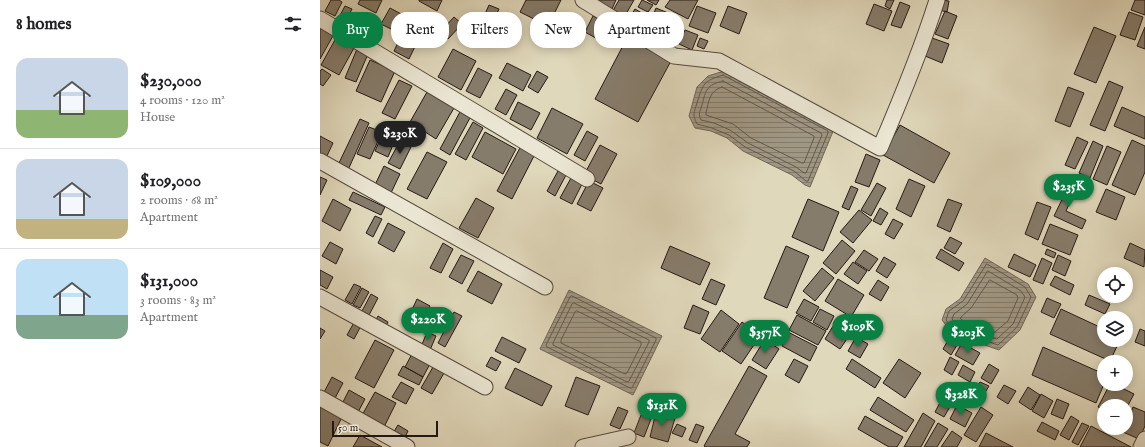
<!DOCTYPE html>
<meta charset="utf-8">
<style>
body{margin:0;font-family:"IM FELL English",serif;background:#f6f6f6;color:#202124;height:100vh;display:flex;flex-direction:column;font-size:15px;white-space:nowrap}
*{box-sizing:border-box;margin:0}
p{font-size:13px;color:#757577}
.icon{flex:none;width:22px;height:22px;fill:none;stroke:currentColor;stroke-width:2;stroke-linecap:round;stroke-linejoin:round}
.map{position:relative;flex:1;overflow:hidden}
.side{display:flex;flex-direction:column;background:#fff;width:320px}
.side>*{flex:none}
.banner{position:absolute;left:12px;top:12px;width:380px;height:36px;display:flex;gap:8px}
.buttons{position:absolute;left:777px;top:267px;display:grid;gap:8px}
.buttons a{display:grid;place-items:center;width:36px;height:36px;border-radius:50%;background:#fff;box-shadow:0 2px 10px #0003;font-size:20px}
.scale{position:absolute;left:12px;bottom:10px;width:106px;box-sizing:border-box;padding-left:4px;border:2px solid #251915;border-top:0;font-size:11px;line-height:14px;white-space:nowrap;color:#251915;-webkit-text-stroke:3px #ebe6d3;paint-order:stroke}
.price{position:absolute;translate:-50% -34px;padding:0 9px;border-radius:14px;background:#0b8043;color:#fff;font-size:13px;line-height:26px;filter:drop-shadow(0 1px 2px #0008)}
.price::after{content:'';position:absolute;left:50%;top:24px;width:12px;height:9px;margin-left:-6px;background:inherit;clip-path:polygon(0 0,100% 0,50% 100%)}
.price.active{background:#222;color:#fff}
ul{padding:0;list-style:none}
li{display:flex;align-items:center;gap:12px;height:100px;padding:0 16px}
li+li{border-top:1px solid #e0e0e0}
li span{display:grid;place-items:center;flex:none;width:112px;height:80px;border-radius:12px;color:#555}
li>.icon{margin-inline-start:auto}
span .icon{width:48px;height:48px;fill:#fffc;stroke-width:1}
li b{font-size:17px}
h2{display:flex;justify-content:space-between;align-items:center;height:48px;padding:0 16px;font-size:17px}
.chip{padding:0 14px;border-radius:16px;background:#fff;box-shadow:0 2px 10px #0003;font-size:14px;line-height:36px}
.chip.active{background:#0b8043;color:#fff}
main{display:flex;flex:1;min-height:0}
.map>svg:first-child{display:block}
.water{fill:url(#water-rules);stroke:#6f6557}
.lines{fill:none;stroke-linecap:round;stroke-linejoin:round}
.shore{stroke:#62584c;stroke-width:1}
.building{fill:#867c6b;stroke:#251915}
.minor-casing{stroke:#54493e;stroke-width:17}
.minor{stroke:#ebe6d3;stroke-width:15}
</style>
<main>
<section class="side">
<h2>8 homes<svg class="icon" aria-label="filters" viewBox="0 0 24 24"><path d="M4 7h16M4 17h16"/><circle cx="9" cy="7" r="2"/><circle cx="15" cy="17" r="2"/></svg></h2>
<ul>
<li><span style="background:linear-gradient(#c9d6e8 65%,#8fb573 0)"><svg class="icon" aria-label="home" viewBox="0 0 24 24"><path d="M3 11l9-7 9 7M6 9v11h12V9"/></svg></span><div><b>$230,000</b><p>4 rooms · 120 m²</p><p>House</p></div></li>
<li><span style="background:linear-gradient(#c9d6e8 75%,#c2b280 0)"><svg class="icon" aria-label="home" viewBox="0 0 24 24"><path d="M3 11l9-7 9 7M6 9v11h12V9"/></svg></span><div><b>$109,000</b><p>2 rooms · 68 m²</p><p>Apartment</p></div></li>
<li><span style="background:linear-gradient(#bfe0f5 70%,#7fa58c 0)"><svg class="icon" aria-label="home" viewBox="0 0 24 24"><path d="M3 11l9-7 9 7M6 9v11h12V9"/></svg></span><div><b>$131,000</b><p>3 rooms · 83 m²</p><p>Apartment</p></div></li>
</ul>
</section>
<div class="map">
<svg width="825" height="447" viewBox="0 0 825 447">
<defs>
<pattern id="water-rules" width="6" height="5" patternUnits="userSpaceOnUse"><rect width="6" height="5" fill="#a09783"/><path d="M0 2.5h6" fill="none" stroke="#827a6a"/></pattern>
</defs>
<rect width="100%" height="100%" fill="#e0d8bb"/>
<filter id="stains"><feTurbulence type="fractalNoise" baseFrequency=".005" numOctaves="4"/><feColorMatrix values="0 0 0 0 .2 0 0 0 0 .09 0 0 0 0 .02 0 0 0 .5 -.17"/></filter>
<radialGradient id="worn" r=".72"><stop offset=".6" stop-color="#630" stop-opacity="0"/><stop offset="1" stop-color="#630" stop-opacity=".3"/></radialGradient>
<path class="water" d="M404,71L514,129L490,187L485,185L472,175L423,151L407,138L391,131L375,128L369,116L377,87L388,76Z
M665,258L708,284L716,297L700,330L679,350L662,344H652L631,332L622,320L626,309L640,299Z
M249,290L342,336L313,395L220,349Z"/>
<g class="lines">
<path class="shore" d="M403,75L508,131V133L488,181H486L474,171L425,147L409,135L392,128L377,124C372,114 374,113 377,103C383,84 383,81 403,75Z
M403,81L501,133L502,135L486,173H484L476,167L428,143L410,130L394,123L381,120C378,114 380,111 382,105C386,90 386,85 403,81Z
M402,87L494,136V138L484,163H482L431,138L413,124L386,115V113C389,101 389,91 402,87Z
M667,264L705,287L711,297L697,327L678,345L663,340L653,339L633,329L626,320L629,311L643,301Z
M668,271L701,291L705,297L693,324L677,339C661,335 642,333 632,319L634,314L647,304Z
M670,280L697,295L698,298L688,321L675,332C662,328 649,328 640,318L651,308Z
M252,296L336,338V340L312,388H310L227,347L226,345L250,297Z
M254,303L329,340V342L309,381L307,382L233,345V343L252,304Z
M257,311L321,342V345L307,373L305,374L241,343V340L255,312Z"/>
</g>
<path class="building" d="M11,0H19L22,2L15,16L5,11Z
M40,0H62L56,13L38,4Z
M99,0H122L117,11L99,1Z
M206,0H241L228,26L200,12Z
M272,0H296L292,9Z
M299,0H314L302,21L291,14Z
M322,0L333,5L328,12L318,7Z
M327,0H339L336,5Z
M350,0H378L368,19L345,7Z
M567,0H574L570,9L565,6Z
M621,0L629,1L627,12L619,10Z
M815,0H825V15L811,10Z
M580,2L590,6L581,28L571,25Z
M554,4L572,11L564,31L546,24Z
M169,5L179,9L171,27L161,23Z
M25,6L32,9L25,23L18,19Z
M377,6L396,13L388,33L369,26Z
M408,6L427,13L419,34L400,26Z
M70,8L83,15L75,31L61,24Z
M336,8L348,13L344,22L332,18Z
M315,9L337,22L328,35L307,22Z
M625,11L637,16L628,39L615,34Z
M809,12L823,17L815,40L800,35Z
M350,13L355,15L351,24L347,22Z
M273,16L290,25L281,41L265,32Z
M134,17L142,24L128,39L120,32Z
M354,22L361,25L356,37L349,34Z
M339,23L346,28L337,42L329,37Z
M0,24L14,34L0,59Z
M774,27L796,36L776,83L754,74Z
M825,27V49L817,46Z
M85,28L100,36L89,59L74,51Z
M365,30L378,35L372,50L359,44Z
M346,34L354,39L348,50L339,44Z
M16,38L34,48L19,75L1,65Z
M307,38L351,61L318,122L275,99Z
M380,38L388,41L384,49L377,46Z
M612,38L629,44L622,63L605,56Z
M37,49L48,54L36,82L25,78Z
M133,49L156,61L141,90L118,77Z
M50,60L75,71L61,102L36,91Z
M187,63L211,75L203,91L179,78Z
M158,68L172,75L160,98L146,91Z
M2,69L11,75L3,86L0,84V71Z
M217,71L228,77L218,93L208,87Z
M79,80L92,86L75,119L62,113Z
M789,81L803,87L785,131L770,125Z
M748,87L764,93L750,127L735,121Z
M186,89L197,95L186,115L175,109Z
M107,92L134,108L116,139L90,122Z
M198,102L220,113L211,130L190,119Z
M802,107L825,117V139L794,126Z
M232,108L263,124L247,154L217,138Z
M141,110L151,116L130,155L120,149Z
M40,119L49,123L28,170L18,165Z
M153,122L163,128L146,160L135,154Z
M67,124L79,130L68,157L55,151Z
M580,125L630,153L614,183L563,155Z
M49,127L62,132L50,159L37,154Z
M267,131L278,137L265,161L254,155Z
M165,132L196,149L183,174L152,157Z
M0,136L13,143L6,158L0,156Z
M757,137L768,142L755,169L745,165Z
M812,140L825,146V172L815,195L792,185Z
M80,141L91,147L80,169L68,163Z
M773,141L783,146L770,178L759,173Z
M202,144L216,152L192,199L177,191Z
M280,145L297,154L281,184L264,175Z
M787,146L801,152L787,185L773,179Z
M107,152L127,162L107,199L87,189Z
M546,154L560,160L549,187L535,182Z
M64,166L80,174L70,195L54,187Z
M238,171L246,175L235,196L227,191Z
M0,177L7,180L0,195Z
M251,178L262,184L252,204L240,198Z
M589,179L605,186L591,217L576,209Z
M269,181L283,188L271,211L257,204Z
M751,181L758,184L746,211L766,220L762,229L734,216Z
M557,183L566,188L551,216L541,210Z
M531,186L538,189L529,210L522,207Z
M786,189L805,197L796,220L776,212Z
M33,192L65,207L61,215L29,200Z
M156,198L174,208L158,238L139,228Z
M13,199L31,209L20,231L2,221Z
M488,199L519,212L503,251L472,237Z
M628,199L642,204L630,232L617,226Z
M717,202L731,207L718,240L705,234Z
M560,208L568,213L561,225L553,221Z
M539,210L552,220L533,243L520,232Z
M55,216L62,219L53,237L46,233Z
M573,219L583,224L574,239L565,234Z
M68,223L85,232L74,252L58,243Z
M730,224L758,235L750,255L722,244Z
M630,237L642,243L635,254L624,248Z
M522,240L535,251L516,274L503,263Z
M10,242L23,249L16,264L2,256Z
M123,243L133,249L121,273L110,268Z
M810,243L825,250L824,267L804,258Z
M350,246L390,263L380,285L341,268Z
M466,246L489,256L467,308L444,298Z
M621,249L644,263L639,271L616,258Z
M727,249L736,253L734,258L725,254Z
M544,250L558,259L549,271L535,262Z
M694,254L716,265L710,277L688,267Z
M141,255L154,261L142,284L129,277Z
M738,255L751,261L745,276L732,270Z
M564,257L576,264L567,278L556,271Z
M722,258L732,263L723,284L713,280Z
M533,262L547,271L538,284L524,274Z
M502,268L514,278L495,301L483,291Z
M0,270L13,277L7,289L0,285Z
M158,271L182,284L172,304L147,291Z
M735,276L754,285L750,295L730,285Z
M391,279L405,285L396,305L382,299Z
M518,279L544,295L531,317L505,301Z
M558,280L569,287L561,301L549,294Z
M34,284L41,287L32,304L25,300Z
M42,288L49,292L40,308L33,305Z
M51,294L58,298L49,315L42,311Z
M769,295L790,304L785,314L765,305Z
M727,298L741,304L734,318L721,312Z
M97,299L110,306L101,323L89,316Z
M484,299L499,307L491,321L476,313Z
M373,305L389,312L380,334L364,328Z
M500,309L514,316L507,330L493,322Z
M741,309L784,329V340H800L790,361L730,334Z
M401,310L419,324L400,352L381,339Z
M134,312L142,316L125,347L118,343Z
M117,314L126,319L120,330L111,325Z
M477,315L506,331L498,345L469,330Z
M58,316L68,322L64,331L53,325Z
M36,319L43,322L34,339L27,335Z
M422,322L440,336L421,364L402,351Z
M515,323L531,333L520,349L505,339Z
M0,328L5,331L0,339Z
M820,329L825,331V346L815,342Z
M107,332L116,336L110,350L101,347Z
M468,332L497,347L490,361L462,346Z
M631,335L640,340L631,355L623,349Z
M182,337L206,349L199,363L175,351Z
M536,337L548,344L540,358L528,351Z
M445,339L459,349L446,369L432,360Z
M55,340L74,350L54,388L35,378Z
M642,343L660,353L653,365L635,355Z
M723,347L784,374V384L776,403L712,375Z
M93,352L111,362L103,377L85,367Z
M171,357L181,362L176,371L166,366Z
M630,357L639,362L632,375L624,370Z
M474,359L488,366L479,383L465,375Z
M532,359L561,378L555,388L526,369Z
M579,359L601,373L585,398L563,383Z
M669,364L679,370L671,384L661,378Z
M643,365L655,372L650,382L638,375Z
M83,366L103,377L99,385L78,375Z
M429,366L447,376L415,434L430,442L427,447H385L384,446Z
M113,367L124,373L112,394L101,388Z
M195,368L232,386L222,406L185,388Z
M12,377L23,383L13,402L2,396Z
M256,377L280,386L268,415L245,406Z
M81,382L94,389L86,404L72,397Z
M660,382L669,386L663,396L655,391Z
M790,384H794L814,394L806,409V406H784V410L778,407Z
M684,385L696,391L688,404L677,397Z
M708,387L720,395L711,410L699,402Z
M29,390L45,399L37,414L21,406Z
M55,392L76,403L63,429L41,417Z
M625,393L635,398L624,417L615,412Z
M721,394L733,401L724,418L712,411Z
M558,397L594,420L586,432L550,410Z
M737,399L749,404L743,419L731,414Z
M637,405L652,413L645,427L630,419Z
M0,406L22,417L8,446L0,442Z
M298,407L308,411L300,429L290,425Z
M661,407L673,415L656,442L644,435Z
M813,407L825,412V426L819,439L803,432L804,428H806V424Z
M336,412L355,418L348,442L330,437Z
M603,413L615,421L601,447H584Z
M321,415L331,419L324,437L314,433Z
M545,416L583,437L577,447H569L538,429Z
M751,416L759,421L749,440L740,435Z
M722,422L739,431L735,440L717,431Z
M618,423L628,429L617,447H604Z
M762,423L769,426L758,445L752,442Z
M357,424L366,428L362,437L352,433Z
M376,424L384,427L377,443L369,440Z
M78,425L88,431L84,439L73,433Z
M771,426L811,447H760Z
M632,431L642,438L637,447H621Z
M666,433L693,447H659Z
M40,435L62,447H33Z"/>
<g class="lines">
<g class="minor-casing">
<path id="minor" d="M263,0L354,56L399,61L560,148C581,99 601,51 617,0
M0,19L267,179
M0,161L225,287
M0,297L165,387
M0,398L87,447
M263,447L308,437
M821,447L825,439"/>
</g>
<use href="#minor" class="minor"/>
</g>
<rect width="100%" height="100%" filter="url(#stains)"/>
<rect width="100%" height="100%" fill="url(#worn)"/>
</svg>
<div class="buttons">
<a><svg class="icon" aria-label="locate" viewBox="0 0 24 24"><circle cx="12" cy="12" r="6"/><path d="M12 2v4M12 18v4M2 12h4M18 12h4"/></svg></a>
<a><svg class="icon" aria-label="layers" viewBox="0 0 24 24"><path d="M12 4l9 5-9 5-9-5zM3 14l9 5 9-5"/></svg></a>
<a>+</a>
<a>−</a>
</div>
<div class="scale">50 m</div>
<b class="price active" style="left:80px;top:155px">$230K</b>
<b class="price" style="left:749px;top:208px">$235K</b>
<b class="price" style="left:108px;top:341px">$220K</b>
<b class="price" style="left:538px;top:348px">$109K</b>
<b class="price" style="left:445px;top:354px">$357K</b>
<b class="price" style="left:648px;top:354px">$203K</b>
<b class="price" style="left:641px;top:416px">$328K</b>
<b class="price" style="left:342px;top:427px">$131K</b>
<div class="banner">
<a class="chip active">Buy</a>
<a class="chip">Rent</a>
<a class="chip">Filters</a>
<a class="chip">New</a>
<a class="chip">Apartment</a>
</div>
</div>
</main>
